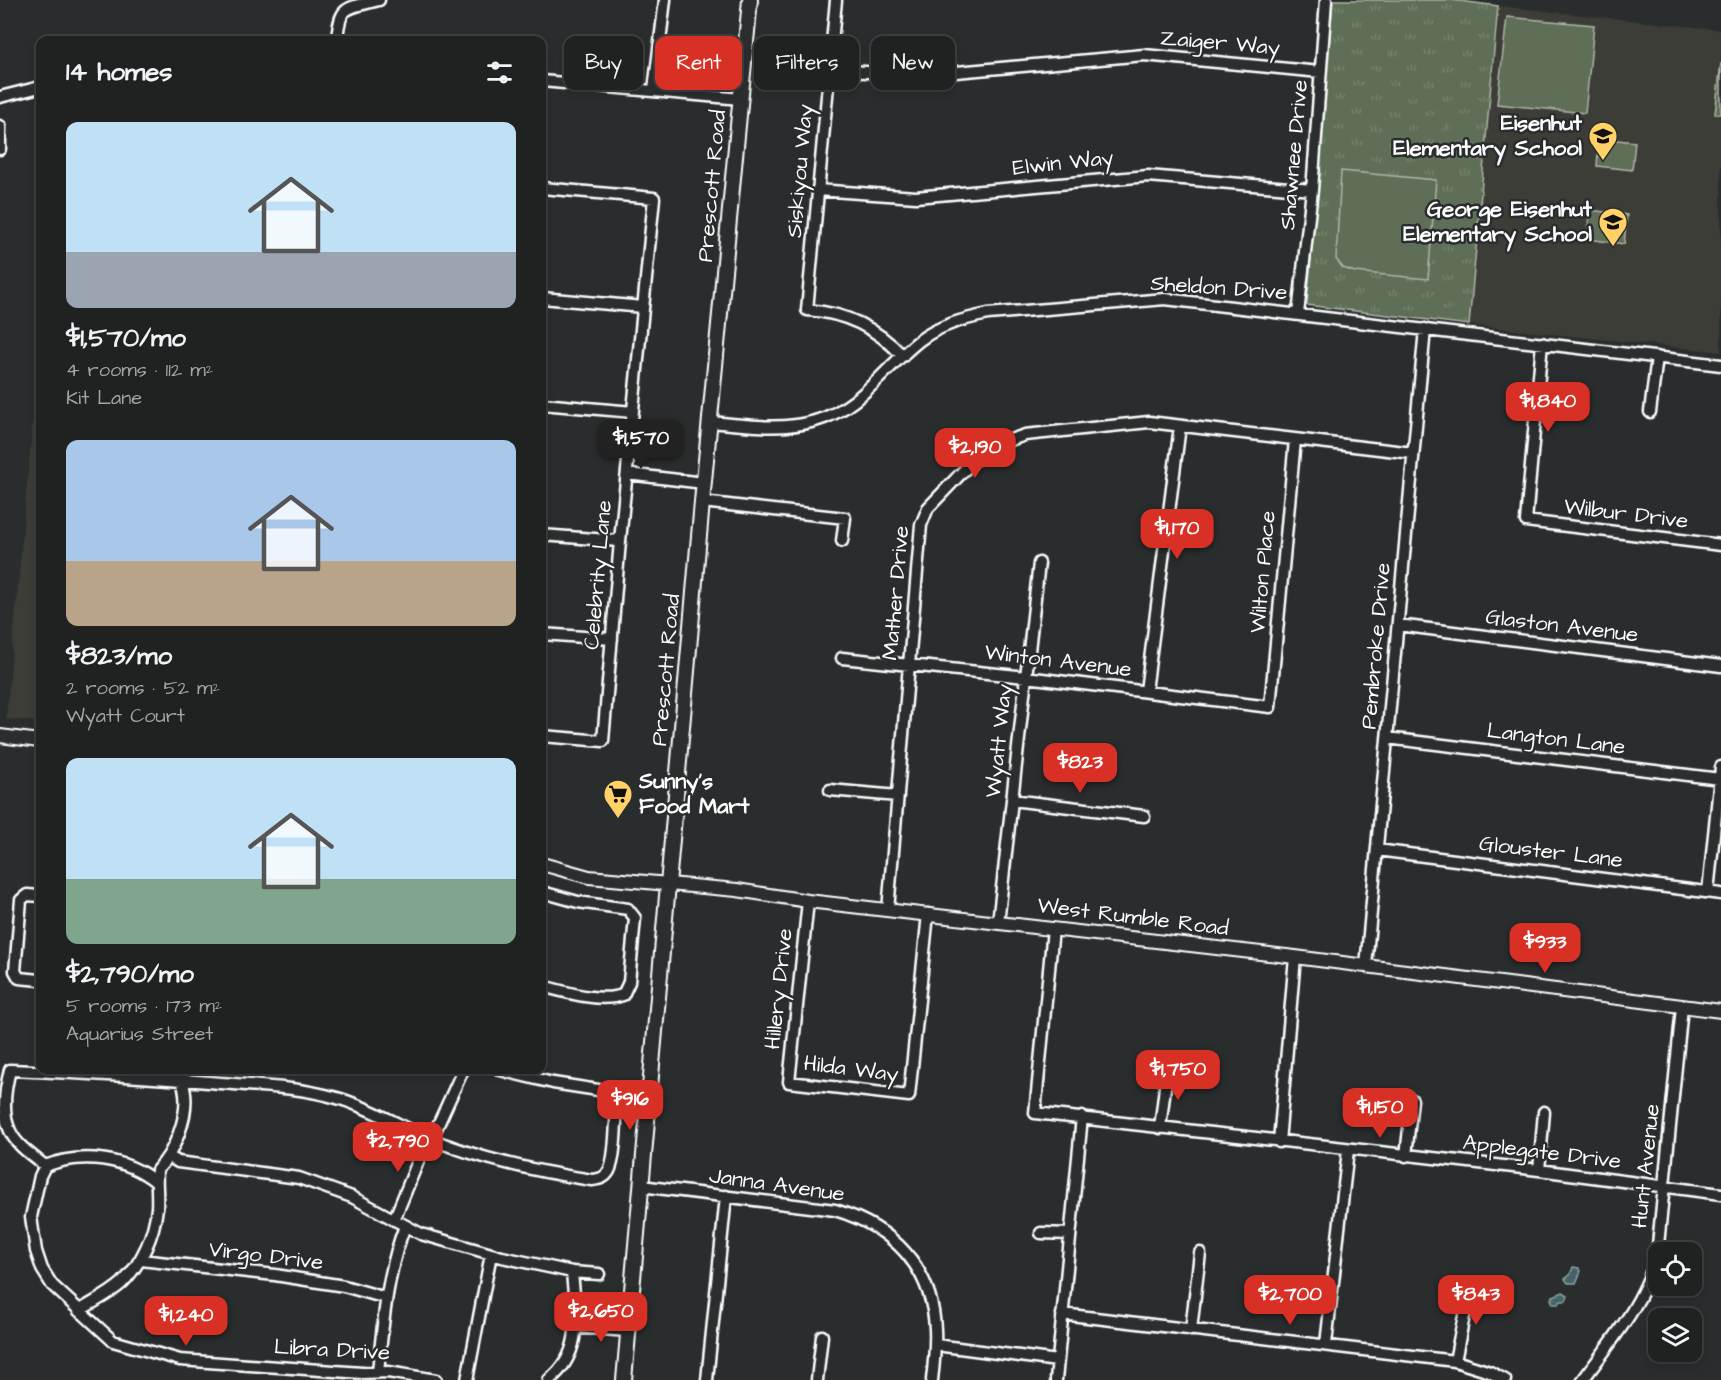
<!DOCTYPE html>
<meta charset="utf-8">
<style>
body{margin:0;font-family:"Architects Daughter",sans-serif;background:#2d2f2f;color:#f1f3f6;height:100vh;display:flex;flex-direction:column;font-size:22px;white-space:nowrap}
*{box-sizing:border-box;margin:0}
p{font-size:20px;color:#a2a4a5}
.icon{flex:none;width:33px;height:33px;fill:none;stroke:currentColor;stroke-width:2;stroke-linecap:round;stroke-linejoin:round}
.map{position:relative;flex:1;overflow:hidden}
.sheet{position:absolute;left:36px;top:36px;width:510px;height:1038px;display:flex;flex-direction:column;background:#202222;border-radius:12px;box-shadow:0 3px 9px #0003,0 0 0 2px #3d3f40}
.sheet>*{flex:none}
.guide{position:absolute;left:564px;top:36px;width:570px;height:54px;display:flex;gap:12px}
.fabs{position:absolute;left:1648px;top:1242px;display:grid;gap:12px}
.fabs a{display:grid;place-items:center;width:54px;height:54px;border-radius:12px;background:#202222;box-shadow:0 3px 9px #0003,0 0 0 2px #3d3f40;font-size:30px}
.price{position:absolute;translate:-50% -51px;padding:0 14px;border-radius:12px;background:#d93025;color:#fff;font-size:20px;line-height:39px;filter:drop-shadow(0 2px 3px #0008)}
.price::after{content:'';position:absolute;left:50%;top:36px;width:18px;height:14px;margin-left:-9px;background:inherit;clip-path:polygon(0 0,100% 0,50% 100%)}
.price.on{background:#222;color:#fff}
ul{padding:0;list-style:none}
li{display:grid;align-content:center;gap:12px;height:318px;padding:0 30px}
li span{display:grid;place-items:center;height:186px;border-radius:12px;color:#555}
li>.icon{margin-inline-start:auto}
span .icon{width:108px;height:108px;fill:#fffc;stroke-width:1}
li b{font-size:26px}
h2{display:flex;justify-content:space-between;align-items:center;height:72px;padding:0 30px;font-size:26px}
.chip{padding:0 21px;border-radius:12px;background:#202222;box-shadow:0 3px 9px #0003,0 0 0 2px #3d3f40;font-size:21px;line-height:54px}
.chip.on{background:#d93025;color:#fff}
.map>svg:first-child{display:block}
.built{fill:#3d3d38}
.grass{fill:url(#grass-tufts);stroke:#afb6aa;stroke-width:1.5}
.pitch{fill:#5f6e56;stroke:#afb6aa;stroke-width:1.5}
.water{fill:url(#water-ripples);stroke:#8fa2a4;stroke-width:1.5}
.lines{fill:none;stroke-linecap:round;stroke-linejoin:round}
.minor-casing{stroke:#fff;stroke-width:15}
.tertiary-casing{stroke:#fff;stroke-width:16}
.secondary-casing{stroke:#fff;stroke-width:18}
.minor{stroke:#2a2d2e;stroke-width:10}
.tertiary{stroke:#2a2d2e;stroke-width:12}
.secondary{stroke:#2a2d2e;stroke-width:14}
.labels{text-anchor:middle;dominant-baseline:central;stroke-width:5;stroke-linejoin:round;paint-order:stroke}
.street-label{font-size:22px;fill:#fff;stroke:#2a2d2e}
.poi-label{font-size:22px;font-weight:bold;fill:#fff;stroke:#2a2d2e;text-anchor:end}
</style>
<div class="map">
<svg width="1721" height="1380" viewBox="0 0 1721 1380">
<defs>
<pattern id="grass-tufts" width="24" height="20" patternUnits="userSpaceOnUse" patternTransform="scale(1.5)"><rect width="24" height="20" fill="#5f6e56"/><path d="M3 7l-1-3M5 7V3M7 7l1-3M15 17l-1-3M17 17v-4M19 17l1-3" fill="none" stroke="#77846f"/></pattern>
<pattern id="water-ripples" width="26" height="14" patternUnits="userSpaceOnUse" patternTransform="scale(1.5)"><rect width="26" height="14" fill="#456467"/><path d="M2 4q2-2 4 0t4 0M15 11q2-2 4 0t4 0" fill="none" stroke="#617b7e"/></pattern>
</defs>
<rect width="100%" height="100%" fill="#2a2d2e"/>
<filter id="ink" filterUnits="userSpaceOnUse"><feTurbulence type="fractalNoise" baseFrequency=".0167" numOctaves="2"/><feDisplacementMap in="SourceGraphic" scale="12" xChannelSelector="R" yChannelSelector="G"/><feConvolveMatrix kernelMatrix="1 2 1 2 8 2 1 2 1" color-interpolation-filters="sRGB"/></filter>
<g filter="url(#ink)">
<path class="built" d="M1498,6L1721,30V352L1469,325Z
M40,340V722L6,719Z"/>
<path class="grass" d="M1333,0H1451L1498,6L1469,325L1307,305Z"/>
<path class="pitch" d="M1507,17L1594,25L1585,113L1497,104Z
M1721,63V114H1715Z
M1599,138L1635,142L1632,170L1597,166Z
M1341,171L1436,180L1428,279L1355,272L1343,268L1336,259Z
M1590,210L1627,215L1624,244L1587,239Z"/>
<path class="water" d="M1573,1267L1579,1268L1581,1271L1576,1283H1568L1565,1279L1570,1275Z
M1563,1292L1568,1295L1566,1301H1561L1558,1304H1553L1551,1299L1553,1296Z"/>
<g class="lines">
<g class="minor-casing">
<path id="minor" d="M836,0L807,310C846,313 875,327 903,356
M337,40C340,4 346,9 379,0
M829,70L923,75L1144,55L1320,72
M542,81L741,99
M654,90L665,0
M0,97L40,87
M0,126V149
M542,188L654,198L620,541L603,741L542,736
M817,190L916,197L1148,176L1312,190
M542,298L643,307
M1298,314L1312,190L1326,0
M1542,343L1526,521L1721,545
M542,404L633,412
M1650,412L1657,357
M710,422C745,425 781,431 815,421C861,408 884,368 920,340C940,325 964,319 988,314L1165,299L1721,365
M627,474L704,483
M702,502L845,518L842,541
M542,535L620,541
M1398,625L1721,666
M542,634L612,639
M842,658L1026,677L1270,707L1295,440
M1146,691L1180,426
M1387,738L1720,779
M830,790L898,796
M1012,800L1144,816
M1377,850L1721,894
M542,892L578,902L628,909L635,918L629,982L623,995C599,1003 566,992 542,986
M1708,892L1721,767
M40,896L27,895L21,900L15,971L19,978L40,980
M808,901L789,1082L909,1096L928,914
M888,910L921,525L928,508L971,463L993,446L1025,435L1149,422L1413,453
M998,923L1039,563
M1053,929L1035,1113L1539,1170L1721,1194
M1366,966L1425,329
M1160,1128L1167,1071
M432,1138L463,1070
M1279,1142L1295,957
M168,1156L178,1162L299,1178L352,1197L421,1234L502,1257L572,1272L599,1274
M1406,1156L1412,1100
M45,1166L40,1176L31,1217L36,1251L42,1269L52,1285L113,1341L180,1360L362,1373L388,1372L436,1380
M1539,1170L1544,1112
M156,1182C125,1157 82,1152 45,1166C37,1159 26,1152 19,1144C0,1125 4,1093 10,1070C80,1073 150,1077 220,1083C259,1086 299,1087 337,1098C366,1106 390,1121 417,1133C473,1158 532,1171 592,1180C600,1179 605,1178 609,1171C616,1159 616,1115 617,1099L615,1094L611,1092L553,1083L500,1070
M641,1186L835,1210C892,1227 932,1266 935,1329C936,1346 934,1363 932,1380
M394,1220L428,1137
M1041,1233L1070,1234
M141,1260L275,1275L344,1286L386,1298
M79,1311C93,1302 110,1294 122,1283C142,1263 154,1235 157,1208C158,1195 156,1183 157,1170C174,1153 188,1118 185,1094C184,1086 182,1078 181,1070
M1062,1314L1455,1361L1490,1372L1505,1380
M576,1327L628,1331
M1191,1330L1200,1253
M1326,1344L1348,1150
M936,1345L1057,1361
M1455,1361L1470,1286
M378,1372C383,1323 387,1272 405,1226
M467,1380L491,1254
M549,1380C585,1352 575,1312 572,1272
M707,1380L726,1196
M817,1380L822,1336
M1056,1380L1082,1117
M1583,1380C1612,1340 1644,1303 1657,1255L1682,1007"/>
</g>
<g class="tertiary-casing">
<path id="tertiary" d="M0,736L40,741
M542,864L589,877L737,890L808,901L1295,957L1721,1011"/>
</g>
<g class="secondary-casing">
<path id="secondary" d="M624,1380L702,502L750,0"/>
</g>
<use href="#minor" class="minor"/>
<use href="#tertiary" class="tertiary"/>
<use href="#secondary" class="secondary"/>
</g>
</g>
<defs>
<g id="school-pin" transform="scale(1.5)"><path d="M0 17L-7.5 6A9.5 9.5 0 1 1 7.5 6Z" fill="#ffd166" stroke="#2a2d2e"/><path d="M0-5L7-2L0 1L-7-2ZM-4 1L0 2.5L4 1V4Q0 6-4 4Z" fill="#111"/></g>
<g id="supermarket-pin" transform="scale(1.5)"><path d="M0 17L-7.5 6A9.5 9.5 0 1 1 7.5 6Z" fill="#ffd166" stroke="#2a2d2e"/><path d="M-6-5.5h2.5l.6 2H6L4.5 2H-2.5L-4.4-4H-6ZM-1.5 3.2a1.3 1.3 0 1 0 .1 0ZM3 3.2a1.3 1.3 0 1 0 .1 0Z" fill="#111"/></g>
</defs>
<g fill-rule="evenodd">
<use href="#school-pin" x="1603" y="136"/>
<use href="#school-pin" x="1613" y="222"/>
<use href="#supermarket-pin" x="618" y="794"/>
</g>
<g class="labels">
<g class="street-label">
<text transform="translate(1220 43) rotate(5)">Zaiger Way</text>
<text transform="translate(1294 155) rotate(-85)">Shawnee Drive</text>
<text transform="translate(1063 163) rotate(-6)">Elwin Way</text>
<text transform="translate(800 171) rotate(-85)">Siskiyou Way</text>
<text transform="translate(712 186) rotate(-85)">Prescott Road</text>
<text transform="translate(1219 288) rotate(4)">Sheldon Drive</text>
<text transform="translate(1626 514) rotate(7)">Wilbur Drive</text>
<text transform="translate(1263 572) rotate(-85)">Wilton Place</text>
<text transform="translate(598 575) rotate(-85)">Celebrity Lane</text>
<text transform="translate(896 593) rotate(-85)">Mather Drive</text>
<text transform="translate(1562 626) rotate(7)">Glaston Avenue</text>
<text transform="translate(1376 646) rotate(-85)">Pembroke Drive</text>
<text transform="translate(1058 661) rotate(7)">Winton Avenue</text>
<text transform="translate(666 670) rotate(-85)">Prescott Road</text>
<text transform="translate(1556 739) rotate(7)">Langton Lane</text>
<text transform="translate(999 741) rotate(-84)">Wyatt Way</text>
<text transform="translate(1551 852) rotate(7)">Glouster Lane</text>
<text transform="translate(1133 917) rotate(7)">West Rumble Road</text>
<text transform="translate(779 989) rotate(-84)">Hillery Drive</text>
<text transform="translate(851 1069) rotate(7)">Hilda Way</text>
<text transform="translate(1542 1152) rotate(7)">Applegate Drive</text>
<text transform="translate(1646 1166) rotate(-84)">Hunt Avenue</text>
<text transform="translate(777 1185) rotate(8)">Janna Avenue</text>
<text transform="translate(266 1256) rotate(7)">Virgo Drive</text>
<text transform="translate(332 1350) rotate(3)">Libra Drive</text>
</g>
<g class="poi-label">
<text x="1582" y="123">Eisenhut<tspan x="1582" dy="25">Elementary School</tspan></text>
<text x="1592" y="209">George Eisenhut<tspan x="1592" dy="25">Elementary School</tspan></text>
<text x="639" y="781" text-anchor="start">Sunny's<tspan x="639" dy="25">Food Mart</tspan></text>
</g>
</g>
</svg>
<div class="fabs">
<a><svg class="icon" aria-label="locate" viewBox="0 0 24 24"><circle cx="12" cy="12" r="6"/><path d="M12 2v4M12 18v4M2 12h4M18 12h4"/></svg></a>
<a><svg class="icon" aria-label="layers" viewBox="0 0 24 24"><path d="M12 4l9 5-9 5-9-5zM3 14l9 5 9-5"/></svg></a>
</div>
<b class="price" style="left:1548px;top:433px">$1,840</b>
<b class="price on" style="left:641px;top:470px">$1,570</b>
<b class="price" style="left:975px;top:479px">$2,190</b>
<b class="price" style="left:1177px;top:560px">$1,170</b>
<b class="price" style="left:1080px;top:794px">$823</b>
<b class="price" style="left:1545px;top:974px">$933</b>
<b class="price" style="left:1178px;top:1101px">$1,750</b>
<b class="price" style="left:630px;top:1131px">$916</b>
<b class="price" style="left:1380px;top:1139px">$1,150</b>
<b class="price" style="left:398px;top:1173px">$2,790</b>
<b class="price" style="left:1290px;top:1326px">$2,700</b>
<b class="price" style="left:1476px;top:1326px">$843</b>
<b class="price" style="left:601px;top:1343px">$2,650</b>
<b class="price" style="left:186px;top:1347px">$1,240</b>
<div class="guide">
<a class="chip">Buy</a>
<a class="chip on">Rent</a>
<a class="chip">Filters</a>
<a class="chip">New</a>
</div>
<section class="sheet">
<h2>14 homes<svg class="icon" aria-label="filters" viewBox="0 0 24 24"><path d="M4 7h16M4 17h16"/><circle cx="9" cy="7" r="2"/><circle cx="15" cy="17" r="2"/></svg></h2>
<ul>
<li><span style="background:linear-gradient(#bfe0f5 70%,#9aa5b1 0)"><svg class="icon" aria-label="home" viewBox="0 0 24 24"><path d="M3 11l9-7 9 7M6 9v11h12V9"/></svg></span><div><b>$1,570/mo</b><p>4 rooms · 112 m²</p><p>Kit Lane</p></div></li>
<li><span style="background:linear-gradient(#a9c7e8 65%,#b9a48a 0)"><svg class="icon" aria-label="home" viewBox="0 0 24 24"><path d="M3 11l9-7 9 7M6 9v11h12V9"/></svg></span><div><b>$823/mo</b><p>2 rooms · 52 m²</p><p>Wyatt Court</p></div></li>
<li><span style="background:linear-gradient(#bfe0f5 65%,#7fa58c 0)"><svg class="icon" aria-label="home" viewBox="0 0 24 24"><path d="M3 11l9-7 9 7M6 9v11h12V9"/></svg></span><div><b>$2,790/mo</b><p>5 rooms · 173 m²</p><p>Aquarius Street</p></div></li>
</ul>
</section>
</div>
